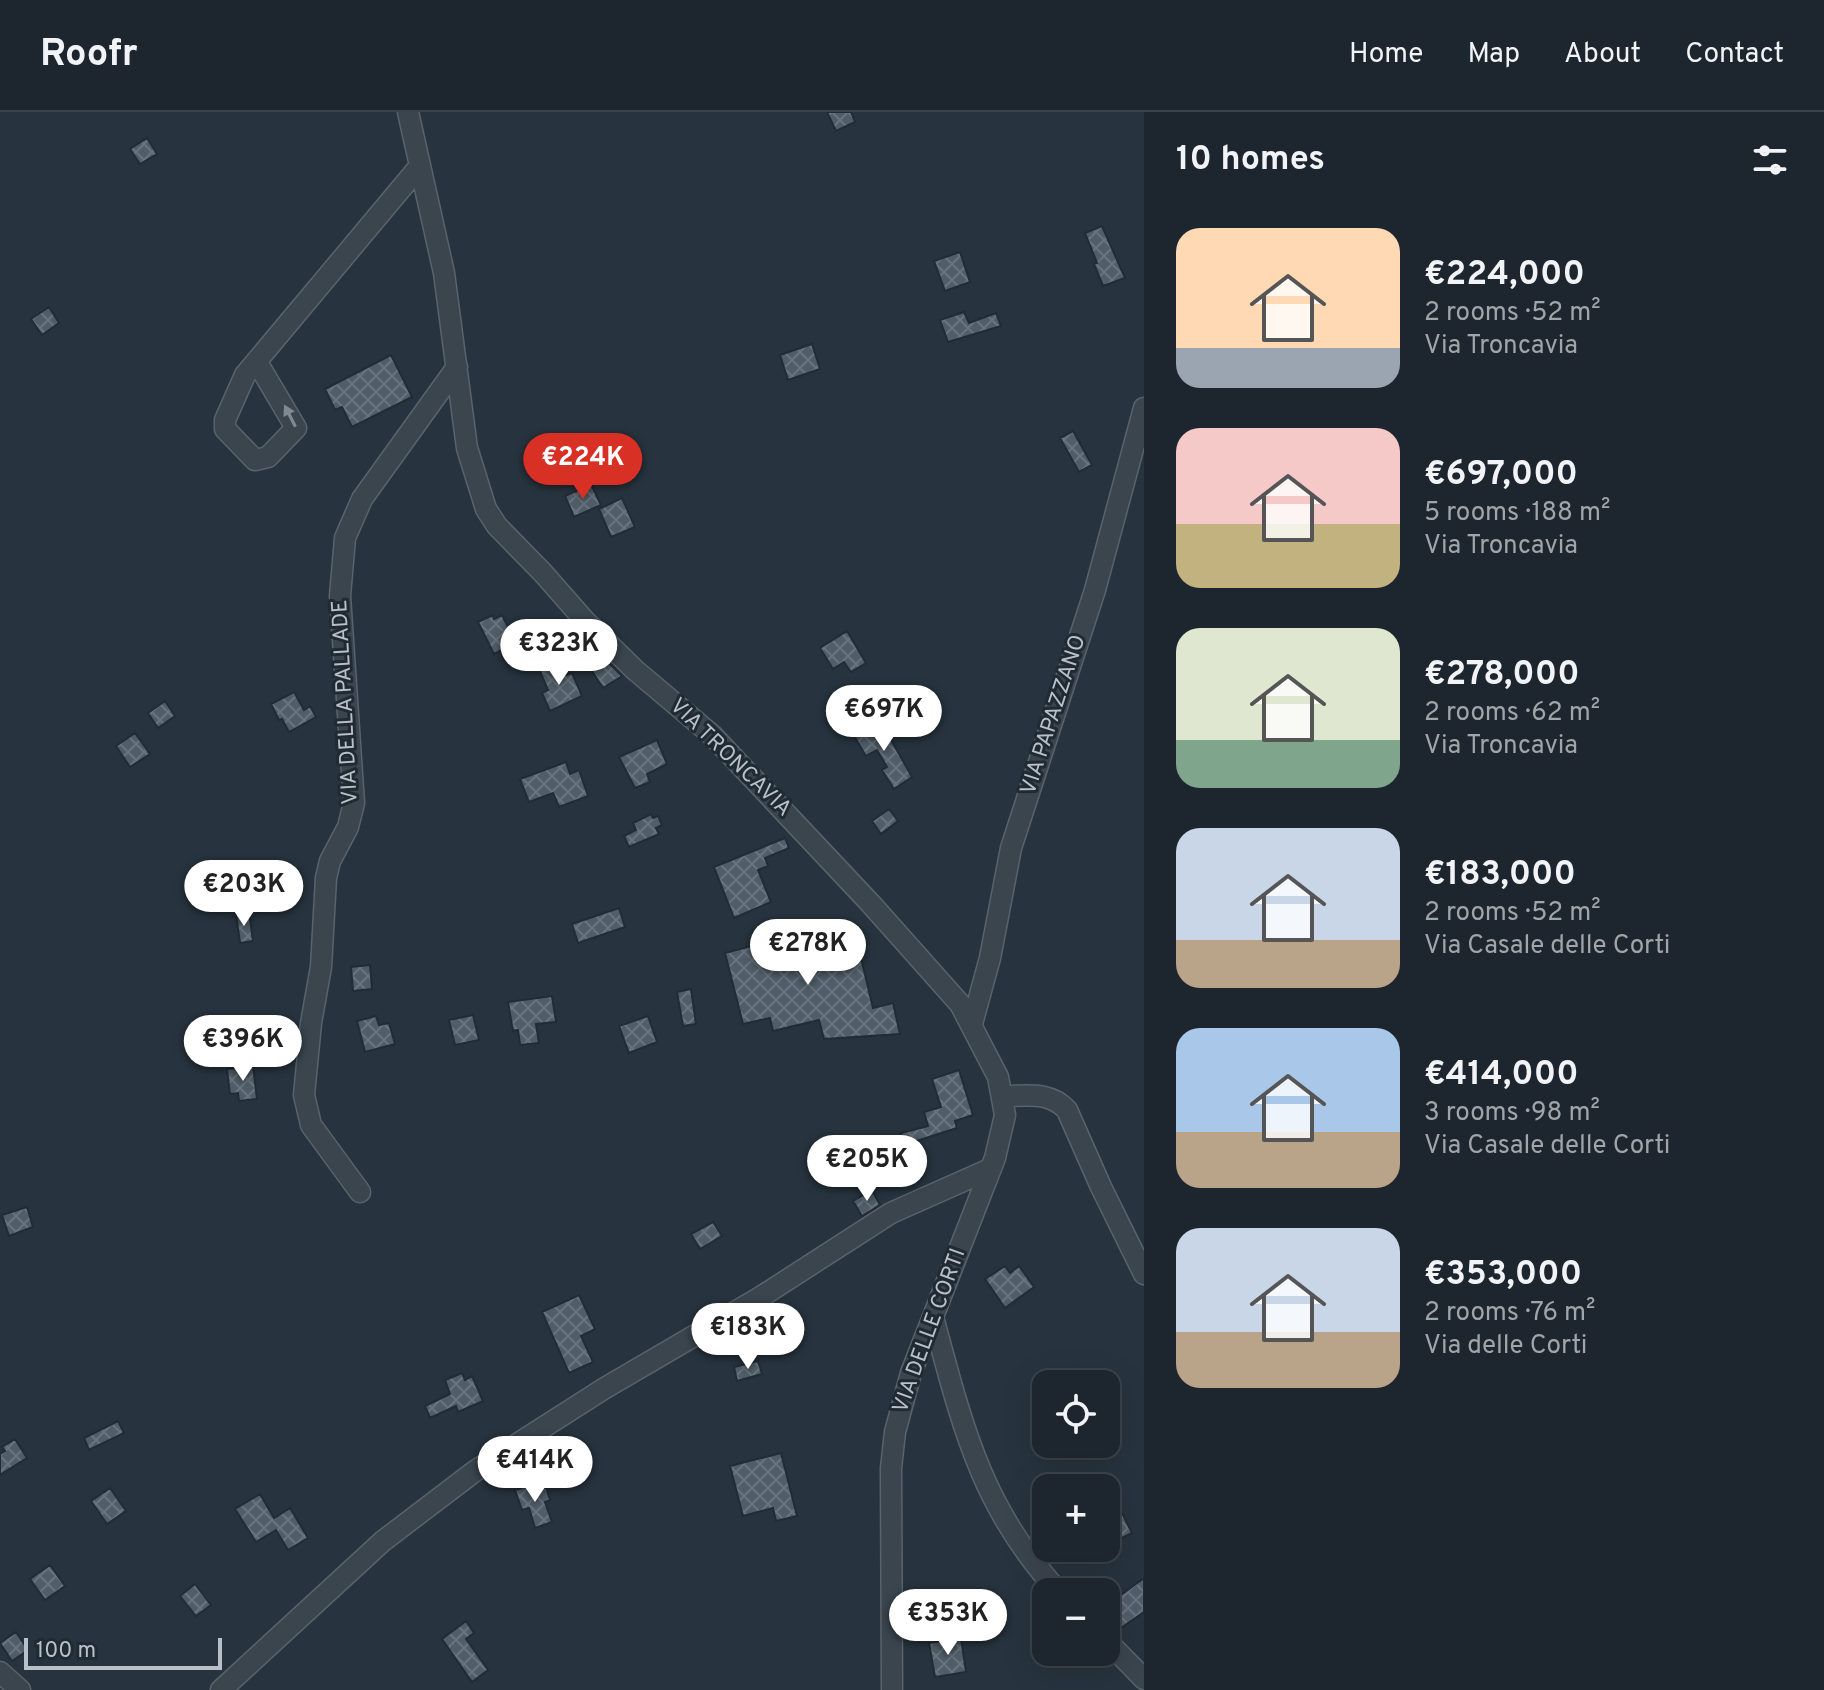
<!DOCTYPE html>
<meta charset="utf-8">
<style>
body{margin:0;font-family:Overpass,sans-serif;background:#252e36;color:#f1f3f6;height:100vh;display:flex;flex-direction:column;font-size:30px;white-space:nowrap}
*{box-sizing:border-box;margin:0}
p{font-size:26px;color:#a0a5aa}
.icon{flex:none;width:44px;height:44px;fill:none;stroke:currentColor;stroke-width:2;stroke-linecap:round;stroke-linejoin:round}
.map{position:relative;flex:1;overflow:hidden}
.drawer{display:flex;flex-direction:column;background:#1d262e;width:680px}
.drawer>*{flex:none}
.buttons{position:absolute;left:1032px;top:1258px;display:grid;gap:16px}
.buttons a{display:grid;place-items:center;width:88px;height:88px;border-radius:16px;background:#1d262e;box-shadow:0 8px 32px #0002,0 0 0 2px #3b434a;font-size:40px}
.scale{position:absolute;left:24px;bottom:20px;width:198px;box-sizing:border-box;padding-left:8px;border:4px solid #b8c0c9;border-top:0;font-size:22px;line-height:28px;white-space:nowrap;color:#b8c0c9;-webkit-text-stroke:6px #202a33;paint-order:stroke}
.price{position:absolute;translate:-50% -68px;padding:0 18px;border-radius:28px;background:#fff;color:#222;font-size:26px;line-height:52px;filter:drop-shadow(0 2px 4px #0008)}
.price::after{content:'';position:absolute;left:50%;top:48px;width:24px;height:18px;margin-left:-12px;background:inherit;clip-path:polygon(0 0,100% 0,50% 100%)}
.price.active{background:#d93025;color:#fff}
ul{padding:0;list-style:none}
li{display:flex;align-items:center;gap:24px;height:200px;padding:0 32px}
li span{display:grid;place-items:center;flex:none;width:224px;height:160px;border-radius:24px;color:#555}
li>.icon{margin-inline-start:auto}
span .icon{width:96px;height:96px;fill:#fffc;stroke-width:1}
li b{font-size:34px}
h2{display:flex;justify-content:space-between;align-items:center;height:96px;padding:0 32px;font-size:34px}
header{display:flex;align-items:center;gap:48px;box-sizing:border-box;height:112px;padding:0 40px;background:#1d262e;border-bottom:2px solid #3b434a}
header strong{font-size:38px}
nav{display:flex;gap:44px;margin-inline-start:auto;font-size:28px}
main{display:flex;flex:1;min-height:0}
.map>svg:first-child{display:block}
.building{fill:url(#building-cross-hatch);stroke:#222c35;stroke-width:2}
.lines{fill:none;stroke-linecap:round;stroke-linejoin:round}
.minor-casing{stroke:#59636c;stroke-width:23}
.minor{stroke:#3b454e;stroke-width:20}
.oneway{fill:#808992}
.labels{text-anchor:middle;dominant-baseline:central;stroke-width:6;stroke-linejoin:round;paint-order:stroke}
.street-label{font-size:22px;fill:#b8c0c9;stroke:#202a33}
</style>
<header>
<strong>Roofr</strong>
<nav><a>Home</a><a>Map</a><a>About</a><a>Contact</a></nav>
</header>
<main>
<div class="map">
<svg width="1144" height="1578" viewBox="0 0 1144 1578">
<defs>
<pattern id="building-cross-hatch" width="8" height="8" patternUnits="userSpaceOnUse" patternTransform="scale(2)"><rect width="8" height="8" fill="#515e69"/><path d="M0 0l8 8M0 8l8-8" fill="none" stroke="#68737d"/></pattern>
</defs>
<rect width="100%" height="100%" fill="#27333e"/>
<path class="building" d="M827,0H851L855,10L836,19Z
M147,26L157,42L140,52L130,37Z
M1102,114L1125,166L1103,174L1094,152L1097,151L1085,121Z
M960,140L970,170L945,179L934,149Z
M49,195L59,211L42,223L31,207Z
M964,200L969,211L996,201L1001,214L948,230L940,208Z
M812,232L820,257L788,268L780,243Z
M391,243L412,285L352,315L342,295L335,298L325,277Z
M1073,319L1092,353L1079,360L1060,326Z
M591,372L601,393L574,405L565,384Z
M622,386L635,415L611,425L599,397Z
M493,503L494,507L502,503L516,531L494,542L478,510Z
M847,519L866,551L851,560L844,550L833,557L820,536Z
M604,546L622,564L603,576L590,556Z
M560,551L566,563L572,561L582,584L550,599L542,581L548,578L539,557Z
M294,580L304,598L310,594L316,605L289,620L282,607L279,608L271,592Z
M165,589L175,604L158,616L148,601Z
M880,608L912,665L894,677L882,658L887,655L877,638L866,644L854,624Z
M135,621L150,642L130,655L116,634Z
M657,628L667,652L647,662L650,670L635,676L619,645Z
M566,650L570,662L579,658L588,684L559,695L553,681L529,690L520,667Z
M889,697L898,709L881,722L872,709Z
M651,702L653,706L658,704L662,713L656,716L659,722L629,735L624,724L636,718L633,711Z
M785,726L789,736L765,746L768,754L758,758L771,790L734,806L714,755Z
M619,796L625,815L578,831L572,812Z
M249,800L253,829L240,831L236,802Z
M797,818L798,824L808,821L812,836L856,825L873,896L893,891L900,922L824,927L819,908L773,919L770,906L743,912L725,841L767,830L766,826Z
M370,853L372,877L353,879L351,855Z
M691,877L696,912L683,914L677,880Z
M552,884L556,910L536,912L539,931L520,933L518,918L513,919L508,890Z
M473,903L479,928L455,933L449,908Z
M376,904L379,913L389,911L395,932L365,940L357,909Z
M648,904L657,930L629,941L619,914Z
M253,954L257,987L239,989L238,981L230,982L227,957Z
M959,958L973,1003L955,1009L957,1016L904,1033L901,1021L928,1014L924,1000L941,995L932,967Z
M872,1078L880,1093L862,1104L853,1089Z
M27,1095L33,1115L9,1124L2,1103Z
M713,1110L722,1124L700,1137L691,1122Z
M1005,1154L1010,1161L1019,1154L1034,1175L1005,1196L985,1167Z
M579,1183L595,1217L581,1224L593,1250L569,1261L542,1200Z
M758,1249L762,1262L737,1269L734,1255Z
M462,1261L465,1268L472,1264L483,1289L458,1300L456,1294L430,1306L425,1294L450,1282L445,1268Z
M118,1309L124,1321L89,1338L84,1326Z
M15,1327L27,1346L0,1363V1342L5,1339L2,1335Z
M781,1341L797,1404L776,1409L773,1396L743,1404L730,1354Z
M531,1373L534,1380L546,1375L550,1388L545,1390L552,1410L535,1416L529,1396L522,1398L515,1378Z
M110,1376L126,1399L107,1412L91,1389Z
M260,1382L274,1406L290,1396L308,1426L288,1438L276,1418L256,1430L235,1397Z
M1122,1401L1132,1421L1106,1434V1410Z
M50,1453L65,1474L45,1488L30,1467Z
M1144,1466V1500L1118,1518L1106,1501V1494Z
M195,1472L211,1493L196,1504L180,1484Z
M466,1509L474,1521L466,1527L488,1558L472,1570L442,1527Z
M16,1520L28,1538L12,1549L0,1531Z
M961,1526L966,1560L935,1565L929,1531Z"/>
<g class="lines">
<g class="minor-casing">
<path id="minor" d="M408,0L444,161L467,336L486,397L497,414L543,461L586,510L635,558L712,623L871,792L960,892L998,965L1005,1003L995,1046L911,1261L895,1320L891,1356L892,1578
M257,250L296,316L268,345L255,348L225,317V308L245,263L419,55
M972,912L990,846L1011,736L1095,478L1144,296
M1003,984C1027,984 1050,979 1067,998L1101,1075L1144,1162
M360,1080L311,1013L304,983L311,911L321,855L326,766L330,749L348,715L354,691L340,484L345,426L362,387L457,255
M933,1205C962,1312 981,1396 1059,1480
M1106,1528L1144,1567
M0,1560L20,1578
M221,1578L383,1429L475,1359L605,1276L759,1186L891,1101L990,1057"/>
</g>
<use href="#minor" class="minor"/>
</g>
<defs><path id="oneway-solid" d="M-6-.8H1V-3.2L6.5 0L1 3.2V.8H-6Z" transform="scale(2)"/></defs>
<use class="oneway" href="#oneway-solid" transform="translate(290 304) rotate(-117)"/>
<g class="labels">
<g class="street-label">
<text transform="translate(346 590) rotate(-93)">VIA DELLA PALLADE</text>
<text transform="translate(1054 603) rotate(-72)">VIA PAPAZZANO</text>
<text transform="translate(730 646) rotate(44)">VIA TRONCAVIA</text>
<text transform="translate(930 1219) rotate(-70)">VIA DELLE CORTI</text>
</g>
</g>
</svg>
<div class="buttons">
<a><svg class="icon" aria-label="locate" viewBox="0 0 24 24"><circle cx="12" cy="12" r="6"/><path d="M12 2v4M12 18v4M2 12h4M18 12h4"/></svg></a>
<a>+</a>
<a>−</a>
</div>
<div class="scale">100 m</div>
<b class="price active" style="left:583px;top:389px">€224K</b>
<b class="price" style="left:559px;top:575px">€323K</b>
<b class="price" style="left:884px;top:641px">€697K</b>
<b class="price" style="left:244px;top:816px">€203K</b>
<b class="price" style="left:808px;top:875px">€278K</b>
<b class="price" style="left:243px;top:971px">€396K</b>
<b class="price" style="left:867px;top:1091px">€205K</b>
<b class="price" style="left:748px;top:1259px">€183K</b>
<b class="price" style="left:535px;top:1392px">€414K</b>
<b class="price" style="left:948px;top:1545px">€353K</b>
</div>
<section class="drawer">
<h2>10 homes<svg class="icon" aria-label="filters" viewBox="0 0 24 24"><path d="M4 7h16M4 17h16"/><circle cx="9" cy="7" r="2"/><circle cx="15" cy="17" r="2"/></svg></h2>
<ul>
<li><span style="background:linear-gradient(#ffd9b3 75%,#9aa5b1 0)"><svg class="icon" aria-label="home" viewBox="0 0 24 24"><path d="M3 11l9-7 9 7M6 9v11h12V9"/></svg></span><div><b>€224,000</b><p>2 rooms · 52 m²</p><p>Via Troncavia</p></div></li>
<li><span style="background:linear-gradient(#f6c9c9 60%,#c2b280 0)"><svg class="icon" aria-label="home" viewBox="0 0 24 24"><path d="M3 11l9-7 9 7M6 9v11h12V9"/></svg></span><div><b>€697,000</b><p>5 rooms · 188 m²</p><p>Via Troncavia</p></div></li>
<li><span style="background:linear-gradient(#dfe7d0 70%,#7fa58c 0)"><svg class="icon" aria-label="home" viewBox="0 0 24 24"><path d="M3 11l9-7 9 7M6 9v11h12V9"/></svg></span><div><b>€278,000</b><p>2 rooms · 62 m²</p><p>Via Troncavia</p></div></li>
<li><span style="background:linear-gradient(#c9d6e8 70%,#b9a48a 0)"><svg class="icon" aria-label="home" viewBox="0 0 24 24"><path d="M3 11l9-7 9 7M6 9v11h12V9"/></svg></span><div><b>€183,000</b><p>2 rooms · 52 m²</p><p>Via Casale delle Corti</p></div></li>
<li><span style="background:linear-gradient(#a9c7e8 65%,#b9a48a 0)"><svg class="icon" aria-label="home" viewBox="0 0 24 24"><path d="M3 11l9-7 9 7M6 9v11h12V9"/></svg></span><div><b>€414,000</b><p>3 rooms · 98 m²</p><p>Via Casale delle Corti</p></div></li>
<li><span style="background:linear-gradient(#c9d6e8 65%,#b9a48a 0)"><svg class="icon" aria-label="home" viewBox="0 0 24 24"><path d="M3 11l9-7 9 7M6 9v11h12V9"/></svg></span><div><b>€353,000</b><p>2 rooms · 76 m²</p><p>Via delle Corti</p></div></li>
</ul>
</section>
</main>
